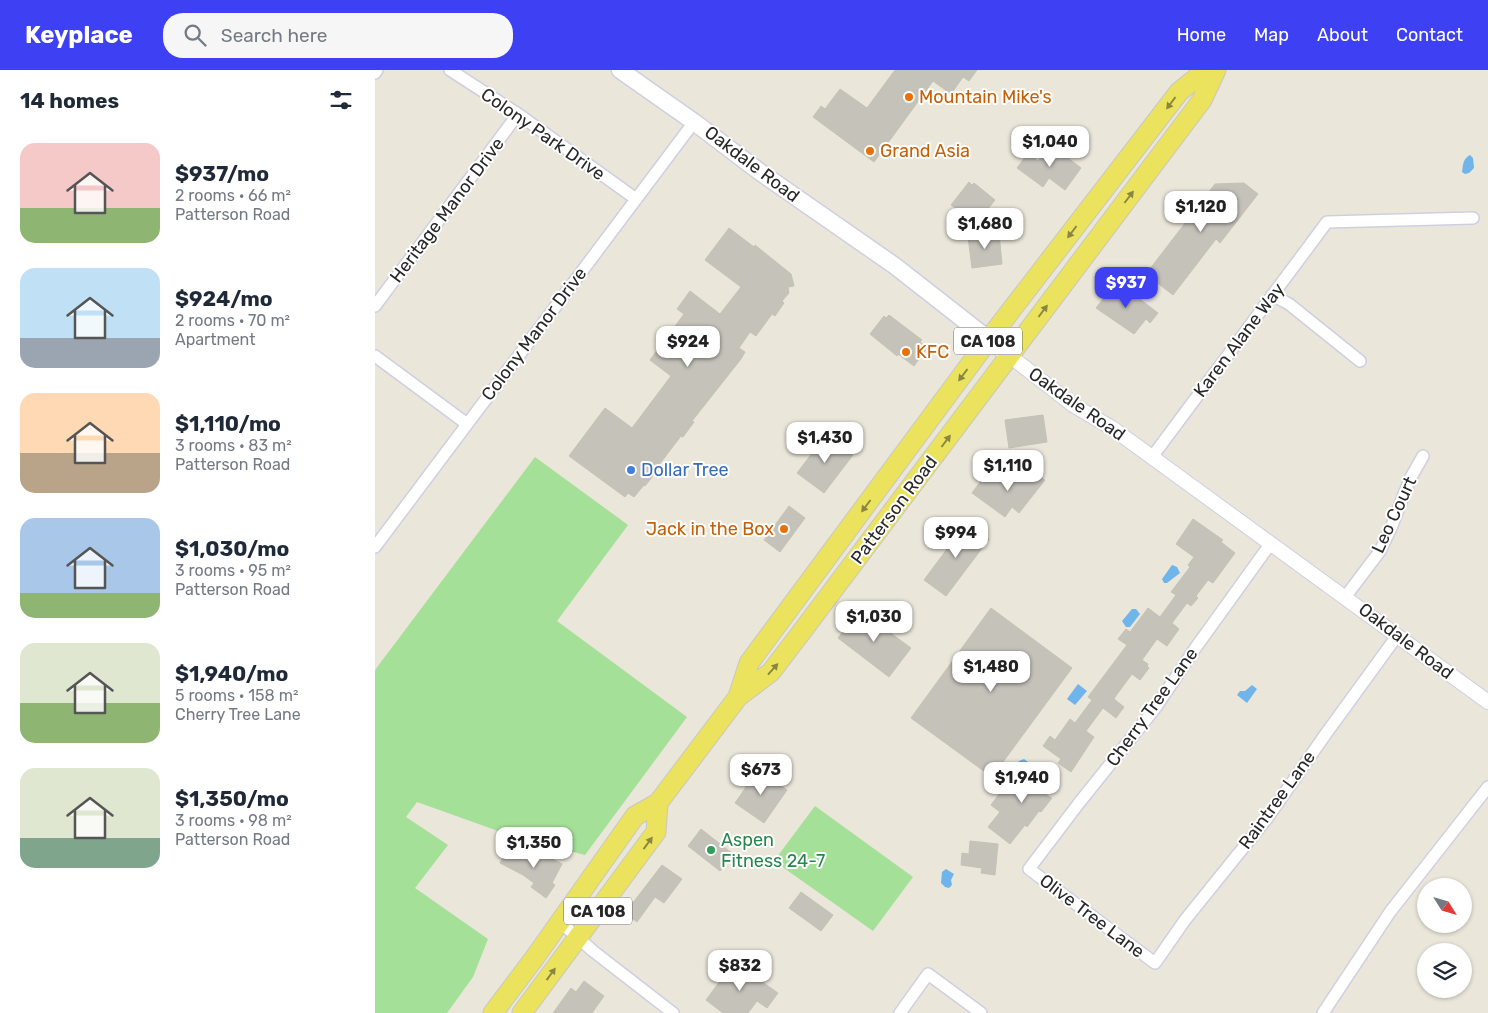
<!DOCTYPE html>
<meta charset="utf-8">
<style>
body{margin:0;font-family:Rubik,sans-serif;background:#f6f6f7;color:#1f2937;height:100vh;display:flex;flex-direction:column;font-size:19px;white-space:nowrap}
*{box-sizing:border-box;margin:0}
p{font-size:16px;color:#747a83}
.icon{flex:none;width:28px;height:28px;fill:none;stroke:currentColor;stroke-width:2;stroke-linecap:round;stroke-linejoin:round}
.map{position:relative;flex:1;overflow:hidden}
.side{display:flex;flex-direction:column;background:#fff;width:375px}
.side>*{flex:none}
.needle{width:32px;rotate:127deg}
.fabs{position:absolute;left:1042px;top:808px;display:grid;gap:10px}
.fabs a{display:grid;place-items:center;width:55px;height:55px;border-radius:50%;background:#fff;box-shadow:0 1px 4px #0004;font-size:25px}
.price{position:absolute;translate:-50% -42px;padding:0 11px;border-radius:10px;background:#fff;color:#222;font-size:16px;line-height:32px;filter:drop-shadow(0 1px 2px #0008)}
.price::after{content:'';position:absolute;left:50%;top:30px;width:15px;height:11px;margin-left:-8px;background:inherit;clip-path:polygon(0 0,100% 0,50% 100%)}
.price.active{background:#3d40f3;color:#fff}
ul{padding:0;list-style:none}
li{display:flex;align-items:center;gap:15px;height:125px;padding:0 20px}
li span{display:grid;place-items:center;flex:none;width:140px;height:100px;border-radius:15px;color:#555}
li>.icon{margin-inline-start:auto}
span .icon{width:60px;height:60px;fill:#fffc;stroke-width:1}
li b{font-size:21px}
h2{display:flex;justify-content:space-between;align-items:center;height:60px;padding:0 20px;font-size:21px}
header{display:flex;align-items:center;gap:30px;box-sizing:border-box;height:70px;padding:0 25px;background:#3d40f3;color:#fff}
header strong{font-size:24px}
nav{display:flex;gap:28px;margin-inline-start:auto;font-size:18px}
.search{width:350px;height:45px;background:#f6f6f7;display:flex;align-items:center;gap:12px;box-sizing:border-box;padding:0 18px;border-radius:20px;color:#747a83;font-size:19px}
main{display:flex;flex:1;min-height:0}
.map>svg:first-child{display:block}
.green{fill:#a4e097}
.water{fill:#6fb4ea}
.building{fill:#c5c2ba;stroke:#c5c2b4}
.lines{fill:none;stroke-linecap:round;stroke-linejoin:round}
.minor-casing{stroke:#cfcfe1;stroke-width:14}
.tertiary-casing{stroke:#cfcfe1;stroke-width:16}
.secondary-casing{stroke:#cfcfe1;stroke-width:19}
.primary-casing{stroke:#c7c7c7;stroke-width:21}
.minor{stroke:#fff;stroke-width:11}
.tertiary{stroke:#fff;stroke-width:14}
.secondary{stroke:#fff;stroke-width:16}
.primary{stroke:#ebe35d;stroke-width:19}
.oneway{fill:#8a8642}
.food-dot{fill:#e8710a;stroke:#fff;stroke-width:2}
.shop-dot{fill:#3f7fe0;stroke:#fff;stroke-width:2}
.leisure-dot{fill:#2e9e5b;stroke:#fff;stroke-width:2}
.labels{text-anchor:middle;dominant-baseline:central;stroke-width:4;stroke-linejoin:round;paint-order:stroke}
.shield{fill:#fff;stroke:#686868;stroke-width:1}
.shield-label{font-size:16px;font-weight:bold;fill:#282828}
.food-label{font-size:18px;fill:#c56008;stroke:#fff;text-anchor:start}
.street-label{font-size:18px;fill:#282828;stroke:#fff}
.shop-label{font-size:18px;fill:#366cbe;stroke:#fff;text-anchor:start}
.leisure-label{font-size:18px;fill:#27864d;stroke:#fff;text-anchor:start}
</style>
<header>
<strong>Keyplace</strong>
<div class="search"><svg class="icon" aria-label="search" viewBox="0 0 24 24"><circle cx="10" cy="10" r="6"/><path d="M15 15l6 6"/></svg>Search here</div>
<nav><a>Home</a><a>Map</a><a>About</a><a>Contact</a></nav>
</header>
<main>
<section class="side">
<h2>14 homes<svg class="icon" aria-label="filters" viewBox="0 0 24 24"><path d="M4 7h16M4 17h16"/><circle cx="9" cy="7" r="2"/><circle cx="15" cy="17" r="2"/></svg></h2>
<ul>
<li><span style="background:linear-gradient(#f6c9c9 65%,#8fb573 0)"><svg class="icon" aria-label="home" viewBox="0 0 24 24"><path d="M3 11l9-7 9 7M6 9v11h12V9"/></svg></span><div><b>$937/mo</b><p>2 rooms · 66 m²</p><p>Patterson Road</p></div></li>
<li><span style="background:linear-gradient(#bfe0f5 70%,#9aa5b1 0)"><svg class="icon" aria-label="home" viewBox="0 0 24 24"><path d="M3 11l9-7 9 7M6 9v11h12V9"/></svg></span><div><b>$924/mo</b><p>2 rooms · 70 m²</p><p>Apartment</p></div></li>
<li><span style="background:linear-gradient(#ffd9b3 60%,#b9a48a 0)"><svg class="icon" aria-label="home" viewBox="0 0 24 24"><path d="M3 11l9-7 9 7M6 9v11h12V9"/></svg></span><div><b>$1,110/mo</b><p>3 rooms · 83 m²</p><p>Patterson Road</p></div></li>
<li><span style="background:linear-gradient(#a9c7e8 75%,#8fb573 0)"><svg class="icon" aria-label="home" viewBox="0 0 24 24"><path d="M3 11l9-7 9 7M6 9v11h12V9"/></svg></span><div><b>$1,030/mo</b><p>3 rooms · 95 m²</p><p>Patterson Road</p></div></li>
<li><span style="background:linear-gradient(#dfe7d0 60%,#8fb573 0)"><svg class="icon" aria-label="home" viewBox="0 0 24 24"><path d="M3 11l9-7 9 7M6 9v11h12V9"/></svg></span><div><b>$1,940/mo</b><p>5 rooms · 158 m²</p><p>Cherry Tree Lane</p></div></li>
<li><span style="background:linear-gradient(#dfe7d0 70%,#7fa58c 0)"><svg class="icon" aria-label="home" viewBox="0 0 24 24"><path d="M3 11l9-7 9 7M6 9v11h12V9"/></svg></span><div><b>$1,350/mo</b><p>3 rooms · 98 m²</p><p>Patterson Road</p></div></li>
</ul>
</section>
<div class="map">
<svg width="1113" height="943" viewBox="0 0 1113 943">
<rect width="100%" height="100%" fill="#eae6da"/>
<path class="green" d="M160,387L253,455L182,551L312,647L210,785L140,767L42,732L31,747L73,775L40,818L113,869L98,907L72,943H0V600Z
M440,736L538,807L498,861L399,791Z"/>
<path class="water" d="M1095,85L1098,88L1099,98L1094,103L1090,104L1087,102C1088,94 1088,89 1095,85Z
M797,495L802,497L805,503L792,513H789L787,509Z
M757,539H761L765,544L755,557H751L747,551Z
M703,614L712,621L700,635L692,629Z
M877,615L882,619L872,633L862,625L865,621H870Z
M649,689L653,692L651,697L647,700L644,706L637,705L635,702L644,691Z
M571,799L579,804L576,810L577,815L574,818L570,817L566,813L567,802Z"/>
<path class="building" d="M520,0H602L594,11L588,7L576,24L558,11L499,92L438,47L446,36L450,39L465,19L492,38Z
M675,74L706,98L690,120L674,108L668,117L642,98L653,83L663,91Z
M594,112L597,115L599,113L620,130L601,154L576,135Z
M869,113L883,124L845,173L841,169L798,225L771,204L840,114Z
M354,158L379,177L380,175L416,204L419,216L413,217L414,223L407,231L409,233L400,246L397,244L381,266L375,262L364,278L370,282L366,289L317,351L319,352L308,367L306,366L280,400L282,401L270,416L269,415L259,427L253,423L250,427L194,386L230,338L257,358L296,306L275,290L309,244L302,239L315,221L345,244L366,217L330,190Z
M624,163L627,194L597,198L593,167Z
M745,214L783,243L775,253L771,249L759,264L721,238L738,216L742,219Z
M514,245L547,270L545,272L552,278L539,296L523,284L522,286L495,264L509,246L511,248Z
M668,345L672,372L634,378L630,350Z
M451,365L478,385L449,423L422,403Z
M661,404L670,410L644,443L637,437L630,447L597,423L608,408Z
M414,436L430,448L405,482L389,470Z
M818,449L848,470L846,472L860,483L838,513L833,510L821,526L823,528L816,536L812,533L797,553L804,559L792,576L782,569L767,590L773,594L772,596L774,598L765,610L757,604L740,627L739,629L749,637L741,648L728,638L711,661L719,667L696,702L683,693L686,689L668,676L675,666L680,670L695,649L700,653L717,630L713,627L752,575L743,569L751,559L755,562L773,538L785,547L801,525L796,522L815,497L813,495L819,487L801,474Z
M592,452L614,469L571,526L549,510L575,475L571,472L577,463L581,466Z
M616,538L697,598L617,707L536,648Z
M484,540L536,578L514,607L463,568Z
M659,694L681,709L670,724L677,728L666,742L664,741L652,757L650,755L635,774L613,757L625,742L616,735L628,719L634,724L646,706L649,708Z
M383,700L412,720L389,753L360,733Z
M326,759L358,784L345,801L313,776Z
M595,771L623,774L620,805L606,803L607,798L586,795L587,783L594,784Z
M157,778L187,794L177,813L180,815L171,828L156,817L159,813L148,805L125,793L132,779L151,789Z
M287,795L307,809L289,833L280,827L262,852L250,843Z
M426,822L458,845L446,861L414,838Z
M359,892L403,923L392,938L382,931L373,943H348L331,930Z
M209,911L229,926L217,943H178L196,918L201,922Z"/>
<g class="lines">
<g class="minor-casing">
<path id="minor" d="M75,0L143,44L261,129
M0,3L2,0
M897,225L914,234L985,291
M0,236L143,44
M0,286L92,354
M777,387L952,152L1098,148
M896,473L819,580L781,637L704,733L654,799L780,893L810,850L893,747L950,665L1022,566
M0,477L319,52
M971,526L1005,481L1016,458L1035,409L1048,386
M185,852L218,881L298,943
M525,943L553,904L606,943
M948,943L1015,842L1113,717"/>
</g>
<g class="tertiary-casing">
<path id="tertiary" d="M635,286L698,335L737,358L1113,632"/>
</g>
<g class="secondary-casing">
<path id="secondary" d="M245,0L319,52L385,102L520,196L635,286"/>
</g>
<g class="primary-casing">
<path id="primary" d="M363,627L374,593L614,269L804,22L831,0
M118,943L158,890L260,746L283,733L363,627L396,602L425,564L827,30L841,0
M147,943L281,762L283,733"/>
</g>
<use href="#minor" class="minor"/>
<use href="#tertiary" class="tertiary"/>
<use href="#secondary" class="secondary"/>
<use href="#primary" class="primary"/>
</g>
<defs><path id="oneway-solid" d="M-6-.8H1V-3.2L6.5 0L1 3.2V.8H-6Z" transform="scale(1.25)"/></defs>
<g class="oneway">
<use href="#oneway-solid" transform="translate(796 33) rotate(127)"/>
<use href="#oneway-solid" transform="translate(754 127) rotate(-53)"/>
<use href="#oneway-solid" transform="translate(697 162) rotate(127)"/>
<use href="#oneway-solid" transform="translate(668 241) rotate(-53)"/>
<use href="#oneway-solid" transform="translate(588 305) rotate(127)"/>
<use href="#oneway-solid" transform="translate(571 371) rotate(-53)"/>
<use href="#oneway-solid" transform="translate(491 436) rotate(127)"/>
<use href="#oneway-solid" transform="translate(398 599) rotate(-48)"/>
<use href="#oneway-solid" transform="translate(273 773) rotate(-54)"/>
<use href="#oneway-solid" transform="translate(176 904) rotate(-54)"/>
</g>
<g class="food-dot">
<circle cx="534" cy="27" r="5"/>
<circle cx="495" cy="81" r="5"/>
<circle cx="531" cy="282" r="5"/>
<circle cx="409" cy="459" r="5"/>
</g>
<circle class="shop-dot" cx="256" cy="400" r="5"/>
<circle class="leisure-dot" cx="336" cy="780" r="5"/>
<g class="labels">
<g class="shield">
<rect x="579" y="257.5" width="68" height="27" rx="4"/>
<rect x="189" y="827.5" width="68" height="27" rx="4"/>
</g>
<g class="shield-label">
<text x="613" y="271">CA 108</text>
<text x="223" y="841">CA 108</text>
</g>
<g class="food-label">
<text x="544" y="27">Mountain Mike's</text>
<text x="505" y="81">Grand Asia</text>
<text x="541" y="282">KFC</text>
<text x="399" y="459" text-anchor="end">Jack in the Box</text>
</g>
<g class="street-label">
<text transform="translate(168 64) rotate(35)">Colony Park Drive</text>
<text transform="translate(377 94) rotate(37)">Oakdale Road</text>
<text transform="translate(72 140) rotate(-53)">Heritage Manor Drive</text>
<text transform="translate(159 264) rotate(-53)">Colony Manor Drive</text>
<text transform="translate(864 270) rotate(-53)">Karen Alane Way</text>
<text transform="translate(702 334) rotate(35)">Oakdale Road</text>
<text transform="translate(519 440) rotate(-53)">Patterson Road</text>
<text transform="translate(1019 445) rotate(-65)">Leo Court</text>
<text transform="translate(1031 571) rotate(37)">Oakdale Road</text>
<text transform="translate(777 637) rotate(-54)">Cherry Tree Lane</text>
<text transform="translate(902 730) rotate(-54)">Raintree Lane</text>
<text transform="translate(717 846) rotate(37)">Olive Tree Lane</text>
</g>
<g class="shop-label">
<text x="266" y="400">Dollar Tree</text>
</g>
<g class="leisure-label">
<text x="346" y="770">Aspen<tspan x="346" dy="21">Fitness 24-7</tspan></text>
</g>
</g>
</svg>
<div class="fabs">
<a><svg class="needle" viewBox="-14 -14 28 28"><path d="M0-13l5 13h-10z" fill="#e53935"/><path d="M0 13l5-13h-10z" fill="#747a83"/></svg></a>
<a><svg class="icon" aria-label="layers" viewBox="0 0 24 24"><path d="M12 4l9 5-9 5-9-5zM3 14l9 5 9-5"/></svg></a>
</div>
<b class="price" style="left:675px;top:98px">$1,040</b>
<b class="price" style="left:826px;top:163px">$1,120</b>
<b class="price" style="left:610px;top:180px">$1,680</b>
<b class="price active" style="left:751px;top:239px">$937</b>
<b class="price" style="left:313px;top:298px">$924</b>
<b class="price" style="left:450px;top:394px">$1,430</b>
<b class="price" style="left:633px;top:422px">$1,110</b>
<b class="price" style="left:581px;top:489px">$994</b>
<b class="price" style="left:499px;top:573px">$1,030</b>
<b class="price" style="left:616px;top:623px">$1,480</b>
<b class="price" style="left:386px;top:726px">$673</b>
<b class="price" style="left:647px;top:734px">$1,940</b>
<b class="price" style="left:159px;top:799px">$1,350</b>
<b class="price" style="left:365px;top:922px">$832</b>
</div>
</main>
